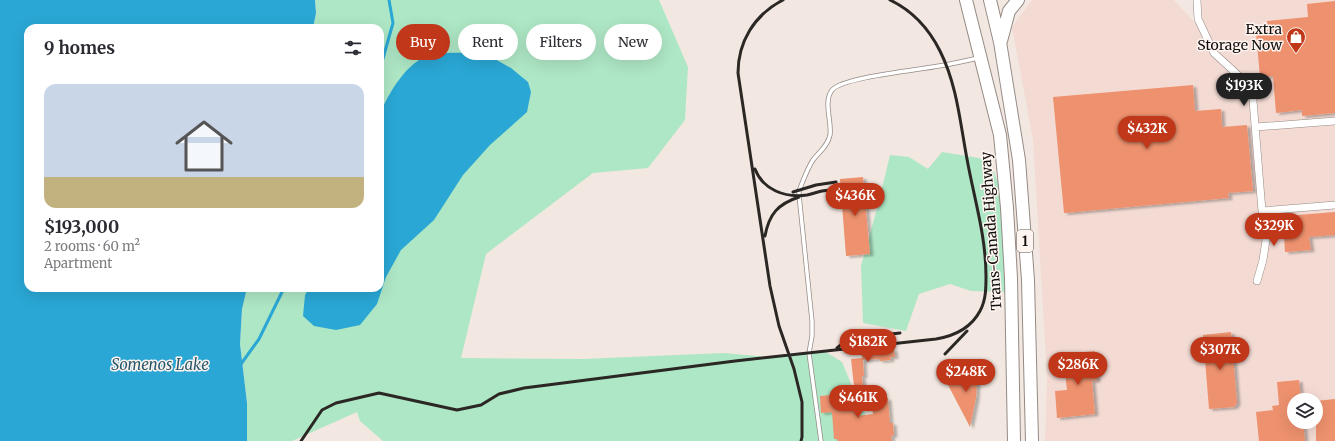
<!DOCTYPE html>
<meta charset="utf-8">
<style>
body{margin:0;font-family:Merriweather,serif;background:#f2f2f3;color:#2b2b33;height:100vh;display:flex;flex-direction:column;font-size:15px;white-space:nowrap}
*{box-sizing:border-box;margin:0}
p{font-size:13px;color:#7c7c81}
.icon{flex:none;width:22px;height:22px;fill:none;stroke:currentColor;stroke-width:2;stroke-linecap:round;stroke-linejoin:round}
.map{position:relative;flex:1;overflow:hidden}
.panel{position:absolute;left:24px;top:24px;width:360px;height:268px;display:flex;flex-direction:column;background:#fff;border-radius:12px;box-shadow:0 4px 16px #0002}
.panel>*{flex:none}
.hud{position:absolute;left:396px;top:24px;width:380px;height:36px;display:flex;gap:8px}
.buttons{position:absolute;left:1287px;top:393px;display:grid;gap:8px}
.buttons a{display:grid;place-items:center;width:36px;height:36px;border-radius:50%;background:#fff;box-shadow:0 4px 16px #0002;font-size:20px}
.price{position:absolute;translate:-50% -34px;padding:0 9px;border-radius:14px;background:#c1371a;color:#fff;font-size:13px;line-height:26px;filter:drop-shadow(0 1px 2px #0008)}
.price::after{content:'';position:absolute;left:50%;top:24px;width:12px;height:9px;margin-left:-6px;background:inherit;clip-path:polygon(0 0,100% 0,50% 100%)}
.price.current{background:#222;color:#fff}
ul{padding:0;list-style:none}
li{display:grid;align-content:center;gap:8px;height:212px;padding:0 20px}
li+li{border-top:1px solid #e1e1e2}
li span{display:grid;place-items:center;height:124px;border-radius:12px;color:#555}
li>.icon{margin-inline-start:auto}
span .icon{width:72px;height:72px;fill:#fffc;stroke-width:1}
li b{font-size:17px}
h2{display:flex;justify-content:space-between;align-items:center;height:48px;padding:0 20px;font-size:17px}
.chip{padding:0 14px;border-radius:18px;background:#fff;box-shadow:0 4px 16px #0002;font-size:14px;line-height:36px}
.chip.current{background:#c1371a;color:#fff}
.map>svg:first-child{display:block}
.commercial{fill:#f3dad3;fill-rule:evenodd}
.green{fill:#aee7c5}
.water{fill:#2aa7d5}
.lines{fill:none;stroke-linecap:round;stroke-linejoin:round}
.stream{stroke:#2aa7d5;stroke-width:3}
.building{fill:#ee916e;filter:url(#shadow)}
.service-casing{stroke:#948a84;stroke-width:5}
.minor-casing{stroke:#948a84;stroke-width:8}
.trunk-casing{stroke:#948a84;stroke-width:14}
.service{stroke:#fff;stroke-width:3.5}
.minor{stroke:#fff;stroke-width:7}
.trunk{stroke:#fff;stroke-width:12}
.rail{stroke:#2b2724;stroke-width:3}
.labels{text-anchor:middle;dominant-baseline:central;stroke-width:3;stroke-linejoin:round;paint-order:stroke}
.shield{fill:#fff5f0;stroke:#585350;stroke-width:1}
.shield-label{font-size:13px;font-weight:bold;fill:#100d0b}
.poi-label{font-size:14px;fill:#100d0b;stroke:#fff5f0;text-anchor:end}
.street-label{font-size:14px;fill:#100d0b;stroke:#fff5f0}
.water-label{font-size:15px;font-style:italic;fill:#28576b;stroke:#fff5f0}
</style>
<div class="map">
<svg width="1335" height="441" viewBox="0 0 1335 441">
<defs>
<filter id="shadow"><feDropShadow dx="3.5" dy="2" stdDeviation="1" flood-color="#0004"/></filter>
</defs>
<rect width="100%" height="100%" fill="#f3e8e1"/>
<path class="commercial" d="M1032,0H1174L1196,24L1203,21L1201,0H1335V441H1045L1047,377L1033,140L1012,27ZM1294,400H1316V422H1294Z"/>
<path class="green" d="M315,0H659L688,67L685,120L648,168L593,173L486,254L461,358L584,359L723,353L769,357L824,351L842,362L857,398L879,441H383L360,421L357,412L292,441H247V403L240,344L242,309L247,288H380V28H313L316,13Z
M942,152L979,158L991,164L999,186L1011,287L1003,292L971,291L950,284L919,294L906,331L863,323L861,266L878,205L890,155L909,157L928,169Z"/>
<path class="water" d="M0,0H315L316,13L313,28H28V288H247L242,309L240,344L247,403V441H0Z
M484,53L511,68L528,82L531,92L527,112L490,145L463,175L434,220L401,250L386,277L377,304L360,325L336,330L314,326L303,316L305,295L309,288H380V114C389,92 406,64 428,55C436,52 473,53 484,53Z"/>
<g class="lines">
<path class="stream" d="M380,69L393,23L389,0
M241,364L259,339L284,288"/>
</g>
<path class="building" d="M1335,1V113L1302,116V110L1276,113L1273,76L1260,77L1256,32L1268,30L1267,21L1308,17L1307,4Z
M1193,85L1195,111L1221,109L1222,127L1247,125L1253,191L1228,193L1229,198L1064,213L1053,97Z
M863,177L870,254L846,256L840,179Z
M1335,212V235L1309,237L1311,250L1285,252L1283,220L1286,216Z
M1231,332L1237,403L1234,407L1209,409L1203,335Z
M894,349L895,357H890L891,360L880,361L879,359L863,360L864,376H862L863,385L854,386L851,359L862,358L861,352Z
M1095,351L1097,380L1092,381L1095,414L1057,418L1055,391L1067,390L1063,354Z
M978,368L976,398L970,427L947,383Z
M1299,380L1301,400H1294V422H1303L1305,441H1259L1256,412L1273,410L1272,406L1279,405L1277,382Z
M854,393L856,416L873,414L871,400L888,398L890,423H893L894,435L891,436L892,441H838L837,439H834L832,412L821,413L820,396Z
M1335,399V441H1316V401Z"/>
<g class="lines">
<g class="service-casing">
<path id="service" d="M821,441L809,353L812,336V321L799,195V191C803,181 807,169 813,160C819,152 828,146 830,135C832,121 823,102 832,90C843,77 919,70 939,66C952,64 965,61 978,58"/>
</g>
<g class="minor-casing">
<path id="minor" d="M1197,0L1198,19L1214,53L1252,88L1262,211L1266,240L1263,260L1257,281
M1256,127L1335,121
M1262,211L1335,205"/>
</g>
<g class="trunk-casing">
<path id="trunk" d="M966,0L1000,135L1007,208L1011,278L1014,441
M990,0L1000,42L1019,160L1028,280L1032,441
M1001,41L1009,11L1018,0"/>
</g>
<use href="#service" class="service"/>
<use href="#minor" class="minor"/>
<use href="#trunk" class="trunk"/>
<path class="rail" d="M783,0C754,15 738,42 738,73L770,286L779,326L794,369L802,402V437L801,441
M755,169C763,190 785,198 807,195C812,194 817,192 822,191C828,190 834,190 841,189
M793,192L816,185L836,182
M765,236C769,214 778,204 799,197
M837,348L848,339L900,333
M945,354L967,331
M301,441L322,410L336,403L379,393L457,410L481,405L499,394L524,388L735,361L936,339C954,336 971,328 980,311C986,300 986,288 986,276C986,236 974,198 967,159C960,122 957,85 940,51C929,29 913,11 890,0"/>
</g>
<defs>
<g id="shop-pin" transform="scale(1)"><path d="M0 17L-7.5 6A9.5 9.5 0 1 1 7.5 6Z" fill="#c1371a" stroke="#fff5f0"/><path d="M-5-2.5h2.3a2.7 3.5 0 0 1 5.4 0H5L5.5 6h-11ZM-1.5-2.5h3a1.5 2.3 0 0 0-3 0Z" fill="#fff"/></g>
</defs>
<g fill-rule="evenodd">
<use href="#shop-pin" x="1296" y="37"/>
</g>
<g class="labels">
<rect class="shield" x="1017" y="230" width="16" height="22" rx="3"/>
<g class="shield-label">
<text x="1025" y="241">1</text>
</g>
<g class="poi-label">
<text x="1282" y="29">Extra<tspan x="1282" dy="16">Storage Now</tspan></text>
</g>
<g class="street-label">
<text transform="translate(991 231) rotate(-94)">Trans-Canada Highway</text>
</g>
<g class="water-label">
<text x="160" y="364">Somenos Lake</text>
</g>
</g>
</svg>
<div class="buttons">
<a><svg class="icon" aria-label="layers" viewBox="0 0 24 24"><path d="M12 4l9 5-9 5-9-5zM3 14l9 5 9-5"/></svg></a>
</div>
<b class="price current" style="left:1244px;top:107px">$193K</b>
<b class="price" style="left:1147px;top:150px">$432K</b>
<b class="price" style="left:855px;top:217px">$436K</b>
<b class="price" style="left:1274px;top:247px">$329K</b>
<b class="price" style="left:868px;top:363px">$182K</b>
<b class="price" style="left:1220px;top:371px">$307K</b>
<b class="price" style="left:1078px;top:386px">$286K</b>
<b class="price" style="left:966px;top:393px">$248K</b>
<b class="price" style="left:858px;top:419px">$461K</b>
<div class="hud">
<a class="chip current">Buy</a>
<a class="chip">Rent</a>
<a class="chip">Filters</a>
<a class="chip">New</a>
</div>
<section class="panel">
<h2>9 homes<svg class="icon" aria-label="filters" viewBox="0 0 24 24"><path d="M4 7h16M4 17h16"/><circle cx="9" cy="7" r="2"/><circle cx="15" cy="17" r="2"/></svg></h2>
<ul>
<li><span style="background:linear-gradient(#c9d6e8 75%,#c2b280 0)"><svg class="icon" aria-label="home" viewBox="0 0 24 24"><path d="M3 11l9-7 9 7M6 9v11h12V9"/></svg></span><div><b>$193,000</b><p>2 rooms · 60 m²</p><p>Apartment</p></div></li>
</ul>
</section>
</div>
